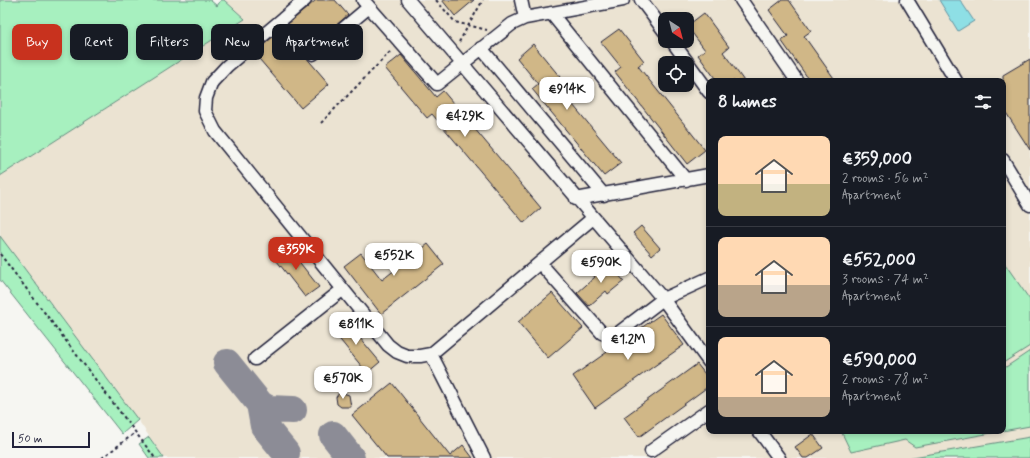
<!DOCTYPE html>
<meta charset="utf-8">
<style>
body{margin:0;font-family:Mynerve,sans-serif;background:#20242c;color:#f1f3f6;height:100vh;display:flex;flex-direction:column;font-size:15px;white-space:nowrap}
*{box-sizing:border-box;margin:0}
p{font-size:13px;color:#9ea1a6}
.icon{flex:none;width:22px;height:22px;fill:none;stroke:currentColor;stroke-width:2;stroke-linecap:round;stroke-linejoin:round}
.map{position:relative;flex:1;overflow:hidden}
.details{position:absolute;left:706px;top:78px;width:300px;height:356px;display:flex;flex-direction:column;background:#171b24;border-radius:8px;box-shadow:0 2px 6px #0003}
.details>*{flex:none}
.hud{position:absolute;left:12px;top:24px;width:380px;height:36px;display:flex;gap:8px}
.needle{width:26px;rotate:144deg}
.buttons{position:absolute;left:658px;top:12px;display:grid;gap:8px}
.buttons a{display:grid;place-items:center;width:36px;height:36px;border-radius:8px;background:#171b24;box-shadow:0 2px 6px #0003;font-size:20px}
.scale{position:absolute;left:12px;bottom:10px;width:78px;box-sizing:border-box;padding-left:4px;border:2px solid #22223b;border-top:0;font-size:11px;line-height:14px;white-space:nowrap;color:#22223b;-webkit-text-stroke:3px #f6f6f2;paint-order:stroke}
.price{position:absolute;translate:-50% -34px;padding:0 9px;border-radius:8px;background:#fff;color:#222;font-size:13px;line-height:26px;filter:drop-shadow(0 1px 2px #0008)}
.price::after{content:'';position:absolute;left:50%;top:24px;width:12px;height:9px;margin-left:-6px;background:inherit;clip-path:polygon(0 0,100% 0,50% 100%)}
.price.selected{background:#c8321e;color:#fff}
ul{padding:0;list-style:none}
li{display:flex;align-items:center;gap:12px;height:100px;padding:0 12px}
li+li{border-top:1px solid #363941}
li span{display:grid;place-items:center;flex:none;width:112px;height:80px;border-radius:8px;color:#555}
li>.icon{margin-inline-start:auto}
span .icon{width:48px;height:48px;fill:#fffc;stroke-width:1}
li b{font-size:17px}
h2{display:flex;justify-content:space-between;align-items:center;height:48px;padding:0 12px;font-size:17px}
.pill{padding:0 14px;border-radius:8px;background:#171b24;box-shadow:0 2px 6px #0003;font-size:14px;line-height:36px}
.pill.selected{background:#c8321e;color:#fff}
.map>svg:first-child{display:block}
.built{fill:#ebe3d2;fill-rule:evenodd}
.green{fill:#a7f0bf;stroke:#64897d}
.water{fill:#8edfe5;stroke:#6393a1}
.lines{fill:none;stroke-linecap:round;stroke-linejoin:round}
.taxiway{stroke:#8c8c96;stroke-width:28}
.building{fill:#d0b787;stroke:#22223b}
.minor-casing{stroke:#22223b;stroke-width:15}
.path{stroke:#22223b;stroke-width:2;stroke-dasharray:3 3;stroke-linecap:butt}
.minor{stroke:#f6f6f2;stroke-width:12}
</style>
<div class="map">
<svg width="1030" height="458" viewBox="0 0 1030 458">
<rect width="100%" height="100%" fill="#f6f6f2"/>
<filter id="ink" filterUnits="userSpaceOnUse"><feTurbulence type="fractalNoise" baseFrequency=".025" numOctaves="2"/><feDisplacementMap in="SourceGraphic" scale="8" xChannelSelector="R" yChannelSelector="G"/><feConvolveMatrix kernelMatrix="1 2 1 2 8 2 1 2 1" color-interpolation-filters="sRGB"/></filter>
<g filter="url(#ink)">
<path class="built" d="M224,0H1030V437L907,458H164L138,420L0,236V176L245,19ZM665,19H687V41H665ZM665,63H687V85H665ZM709,81H1003V431H709Z"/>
<path class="green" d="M0,0H210L217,6L221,0H224L245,19L0,176Z
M0,236L138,420L122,434L0,280Z
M1003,261L1030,300V346L1003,363Z
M1030,351V426L915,447L905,440L851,452L841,431H1003V369Z
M149,437L164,458H149L139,444Z
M1030,437V458H907Z"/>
<path class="water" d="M939,0H960L974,21L958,31Z"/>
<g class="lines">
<path class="taxiway" d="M227,363L260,404L264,426L286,453
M260,404L268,409L293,410
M333,435L351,458"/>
</g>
<path class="building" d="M316,0H335L348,15L306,51L304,55L329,84L301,108L254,53Z
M442,0H474L455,16Z
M782,0H789L811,31L804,36L836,81H810L781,40L788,36L769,10Z
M704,13L729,47L723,52L744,81H717L698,55L705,50L687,26Z
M619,29L644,61L638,66L705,150L687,164L615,72L621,67L601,42Z
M533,44L560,77L554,82L621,163L604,176L532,89L538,84L517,58Z
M401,55L436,97L443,91L541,208L524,223L432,114L427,118L385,68Z
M1030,59V150L1003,108V75Z
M641,226L660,248L652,255L633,233Z
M428,244L444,264L381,314L344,266L361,253L382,280Z
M286,245L319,287L305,297L273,256Z
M607,262L624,281L608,294L606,291L589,306L577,293L595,277L593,275Z
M552,293L583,328L548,358L518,322Z
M661,314L684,345L595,408L573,376Z
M345,320L380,362L367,373L332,330Z
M697,364L709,379V386L639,437L624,417Z
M392,383L450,456L463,445L473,458H387L352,415Z
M340,392L349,395L351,407H341L337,404L336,397Z
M813,434L823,448L808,458H803L795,447Z"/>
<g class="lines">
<g class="minor-casing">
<path id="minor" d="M305,0L227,66L212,82L206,98L205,111L215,131L388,345L397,352L407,356H420L431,354L593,218
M363,0L437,84L512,24L525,18L623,0
M408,0L663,299L709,362
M521,0L525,18
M641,0L665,32
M741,0L797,81
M907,0L956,81
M551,13L686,180
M672,41L709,92
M481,48L604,195
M313,54L369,7
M1003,160L1030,205
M576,199L709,175
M540,263L602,333L613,337L663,299L709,278
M431,354L484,458
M255,359L342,290
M759,431L779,458
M651,451L709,410"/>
</g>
<path class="path" d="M436,0L455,22L487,30
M459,42L483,0
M321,123L392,50
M0,254L155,458
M102,458L135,433"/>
<use href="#minor" class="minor"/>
</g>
</g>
</svg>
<div class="buttons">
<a><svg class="needle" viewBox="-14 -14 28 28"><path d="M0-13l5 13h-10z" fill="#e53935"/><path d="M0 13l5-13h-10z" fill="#9ea1a6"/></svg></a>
<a><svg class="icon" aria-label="locate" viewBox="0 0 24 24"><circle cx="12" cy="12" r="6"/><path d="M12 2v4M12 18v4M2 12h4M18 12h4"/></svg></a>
</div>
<div class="scale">50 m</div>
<b class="price" style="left:567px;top:111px">€914K</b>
<b class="price" style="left:465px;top:138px">€429K</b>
<b class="price selected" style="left:296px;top:271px">€359K</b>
<b class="price" style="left:394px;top:277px">€552K</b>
<b class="price" style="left:601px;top:284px">€590K</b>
<b class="price" style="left:356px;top:346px">€811K</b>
<b class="price" style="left:628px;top:361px">€1.2M</b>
<b class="price" style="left:343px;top:400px">€570K</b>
<div class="hud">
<a class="pill selected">Buy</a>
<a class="pill">Rent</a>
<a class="pill">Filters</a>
<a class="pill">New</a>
<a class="pill">Apartment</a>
</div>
<section class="details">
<h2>8 homes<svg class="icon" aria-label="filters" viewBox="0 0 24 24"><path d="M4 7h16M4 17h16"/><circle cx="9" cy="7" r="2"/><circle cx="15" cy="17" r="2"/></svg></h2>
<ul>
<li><span style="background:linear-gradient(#ffd9b3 60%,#c2b280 0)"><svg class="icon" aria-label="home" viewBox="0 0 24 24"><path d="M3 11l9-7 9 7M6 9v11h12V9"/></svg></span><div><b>€359,000</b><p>2 rooms · 56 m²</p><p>Apartment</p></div></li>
<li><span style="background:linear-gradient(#ffd9b3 60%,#b9a48a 0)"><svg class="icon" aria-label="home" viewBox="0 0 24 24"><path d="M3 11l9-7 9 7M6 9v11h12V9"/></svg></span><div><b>€552,000</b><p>3 rooms · 74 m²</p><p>Apartment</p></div></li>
<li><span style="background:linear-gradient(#ffd9b3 75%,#b9a48a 0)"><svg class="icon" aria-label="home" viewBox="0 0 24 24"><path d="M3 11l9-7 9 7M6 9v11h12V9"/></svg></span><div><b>€590,000</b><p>2 rooms · 78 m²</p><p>Apartment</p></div></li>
</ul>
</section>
</div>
